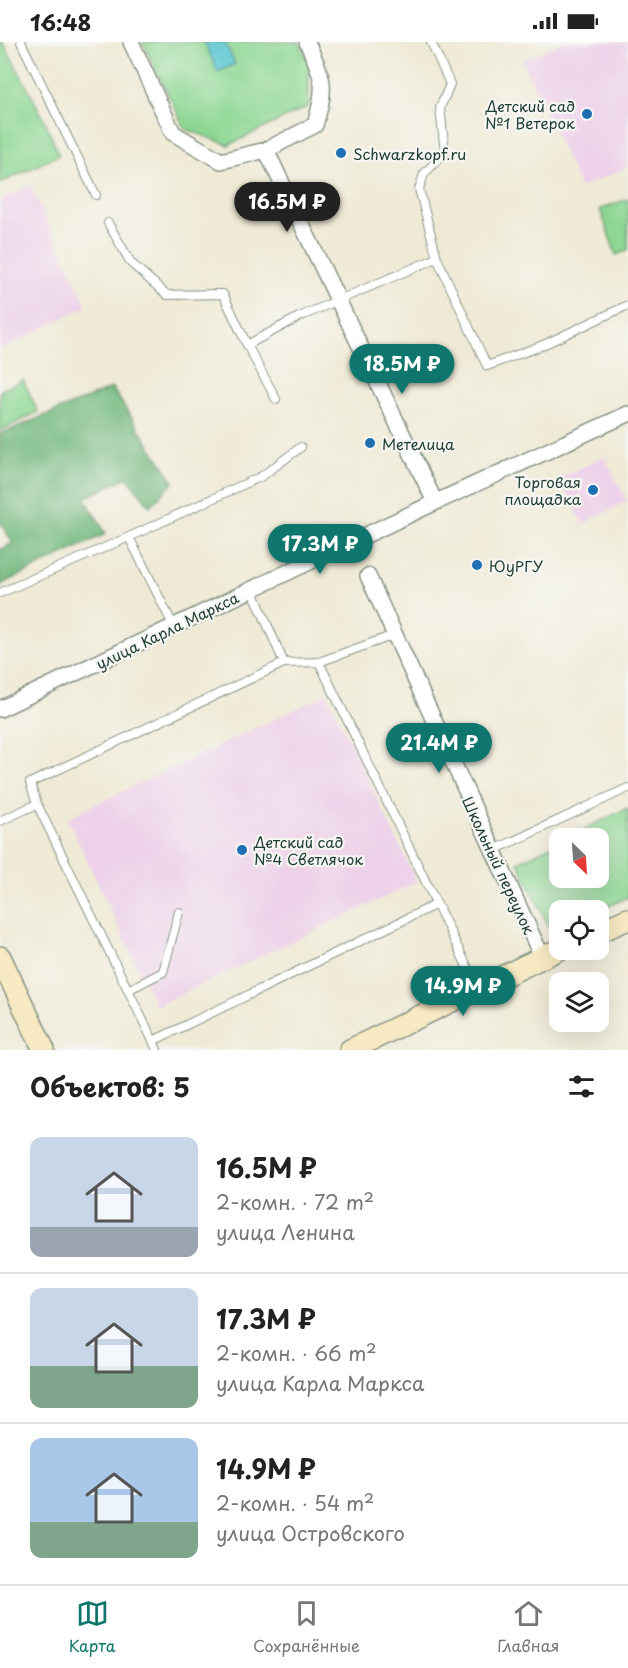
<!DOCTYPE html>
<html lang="ru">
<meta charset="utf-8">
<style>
body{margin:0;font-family:"Playpen Sans",sans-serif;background:#f2f2f2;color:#222;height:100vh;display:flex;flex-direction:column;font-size:22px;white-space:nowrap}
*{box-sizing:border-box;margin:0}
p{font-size:20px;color:#767676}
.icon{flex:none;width:33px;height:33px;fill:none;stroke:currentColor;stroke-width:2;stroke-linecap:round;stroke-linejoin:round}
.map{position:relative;height:1008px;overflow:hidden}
.side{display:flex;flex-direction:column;background:#fff;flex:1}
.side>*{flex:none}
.needle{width:39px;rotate:155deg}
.fabs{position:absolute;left:549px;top:786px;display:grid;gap:12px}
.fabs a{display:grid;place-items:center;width:60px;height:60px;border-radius:12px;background:#fff;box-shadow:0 6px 24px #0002;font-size:30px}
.price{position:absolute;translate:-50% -51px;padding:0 14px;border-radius:21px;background:#0f766e;color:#fff;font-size:20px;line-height:39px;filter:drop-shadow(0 2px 3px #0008)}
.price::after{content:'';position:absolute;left:50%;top:36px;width:18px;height:14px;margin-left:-9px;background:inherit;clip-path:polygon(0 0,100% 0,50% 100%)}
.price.current{background:#222;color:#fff}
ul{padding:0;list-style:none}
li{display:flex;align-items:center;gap:18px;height:150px;padding:0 30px}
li+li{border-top:2px solid #e0e0e0}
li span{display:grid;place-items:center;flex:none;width:168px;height:120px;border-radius:12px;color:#555}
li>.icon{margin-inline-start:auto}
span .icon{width:72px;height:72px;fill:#fffc;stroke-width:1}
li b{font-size:26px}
h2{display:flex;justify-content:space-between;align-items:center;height:72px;padding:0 30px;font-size:26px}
.status{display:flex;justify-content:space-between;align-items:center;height:42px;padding:0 30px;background:#fff;direction:ltr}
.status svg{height:16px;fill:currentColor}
.tab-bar{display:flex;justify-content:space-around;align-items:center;height:84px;border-top:2px solid #e0e0e0;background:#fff;font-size:16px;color:#767676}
.tab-bar a{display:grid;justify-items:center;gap:3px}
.tab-bar .current{color:#0f766e}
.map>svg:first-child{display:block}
.built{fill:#edd1e9}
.green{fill:#8dd793;stroke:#568a64;stroke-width:1.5}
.forest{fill:#72b87d;stroke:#487a58;stroke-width:1.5}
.water{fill:#5ac6d2;stroke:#3c8283;stroke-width:1.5}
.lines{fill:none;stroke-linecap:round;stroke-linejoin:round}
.lane-casing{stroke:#879484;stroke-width:10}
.street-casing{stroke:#879484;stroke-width:18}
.secondary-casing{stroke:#879484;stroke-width:24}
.lane{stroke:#fff;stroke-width:8}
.street{stroke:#fff;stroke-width:15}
.secondary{stroke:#f7e9c3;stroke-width:21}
.poi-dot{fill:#1f6fb2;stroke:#f6f6f2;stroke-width:2}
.labels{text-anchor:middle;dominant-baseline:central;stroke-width:4.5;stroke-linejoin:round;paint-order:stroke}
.poi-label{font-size:15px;fill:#1f3d34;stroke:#f6f6f2;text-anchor:start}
.street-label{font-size:15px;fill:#1f3d34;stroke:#f6f6f2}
</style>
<div class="status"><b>16:48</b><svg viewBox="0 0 49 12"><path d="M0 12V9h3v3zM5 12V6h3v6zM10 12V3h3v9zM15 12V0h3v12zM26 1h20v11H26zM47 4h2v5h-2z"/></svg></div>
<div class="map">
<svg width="628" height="1008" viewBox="0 0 628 1008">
<rect width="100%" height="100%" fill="#f6f6f2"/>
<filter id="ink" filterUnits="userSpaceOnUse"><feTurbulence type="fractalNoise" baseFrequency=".0167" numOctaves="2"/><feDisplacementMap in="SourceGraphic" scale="12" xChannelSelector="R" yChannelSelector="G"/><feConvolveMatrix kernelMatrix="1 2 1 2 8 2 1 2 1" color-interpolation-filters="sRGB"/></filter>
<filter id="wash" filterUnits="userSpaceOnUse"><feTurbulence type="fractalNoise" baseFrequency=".008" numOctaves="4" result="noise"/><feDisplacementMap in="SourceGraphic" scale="24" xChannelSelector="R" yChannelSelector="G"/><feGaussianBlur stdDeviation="1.35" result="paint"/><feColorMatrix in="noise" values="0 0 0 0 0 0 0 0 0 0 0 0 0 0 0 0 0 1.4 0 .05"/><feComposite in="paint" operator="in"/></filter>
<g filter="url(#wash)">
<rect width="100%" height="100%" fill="#efead5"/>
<path class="built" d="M564,0H628V125L580,146L522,18Z
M30,143L87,264L0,308V159Z
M604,414L627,459L583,482L559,437Z
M327,652L417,840L156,964L67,776Z"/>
<path class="green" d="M0,0H3L45,79L59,113L0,141Z
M142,0H299L309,21V64L229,103L185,87Z
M628,157V208L616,213L600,167Z
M23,338L38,370L0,389V349Z
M628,766V855L599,869L560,868L559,887L552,891L518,820L559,800L560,836H598V796H566Z"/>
<path class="forest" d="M112,346L174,440L150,464L127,435L85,456L106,492L0,543V508L13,501L0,481V392Z"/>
<path class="water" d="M204,0H225L235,22L218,30Z"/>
</g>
<g filter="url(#ink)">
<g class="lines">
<g class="lane-casing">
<path id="lane" d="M21,0L96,153
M108,181L131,221L167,253L223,252L247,303L299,275L437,216L419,147L424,132L445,110L440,66L450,42L431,0
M437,216L487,324L543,303L628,263
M247,303L276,357
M129,495L262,434L301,405
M252,547L284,621L319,620L394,593
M0,551L129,495L174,585
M319,620L477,945
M0,779L37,762
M492,809L628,746
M128,948L163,930L179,870
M153,999L37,762L30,741L284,621
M157,1008L153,999L437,862"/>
</g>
<g class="street-casing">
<path id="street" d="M131,0L173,91L221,119L266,108L315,83C327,43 324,38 307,0
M266,108L435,460
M368,534L542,915
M0,667L421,467L628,372"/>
</g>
<g class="secondary-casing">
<path id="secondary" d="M598,890L628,877
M0,915L44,1008
M350,1008L560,907"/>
</g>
<use href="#lane" class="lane"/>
<use href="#street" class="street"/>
<use href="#secondary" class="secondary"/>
</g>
</g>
<g class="poi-dot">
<circle cx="587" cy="72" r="6"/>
<circle cx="341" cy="111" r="6"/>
<circle cx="370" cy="401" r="6"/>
<circle cx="593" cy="448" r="6"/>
<circle cx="477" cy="523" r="6"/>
<circle cx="242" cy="808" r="6"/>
</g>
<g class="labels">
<g class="poi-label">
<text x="575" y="63" text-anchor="end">Детский сад<tspan x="575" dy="17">№1 Ветерок</tspan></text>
<text x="353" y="111">Schwarzkopf.ru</text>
<text x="382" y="401">Метелица</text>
<text x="581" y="439" text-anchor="end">Торговая<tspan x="581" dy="17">площадка</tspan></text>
<text x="489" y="523">ЮуРГУ</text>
<text x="254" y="799">Детский сад<tspan x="254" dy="17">№4 Светлячок</tspan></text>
</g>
<g class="street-label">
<text transform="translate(167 588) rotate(-26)">улица Карла Маркса</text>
<text transform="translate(499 823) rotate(65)">Школьный переулок</text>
</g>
</g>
</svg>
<div class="fabs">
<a><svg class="needle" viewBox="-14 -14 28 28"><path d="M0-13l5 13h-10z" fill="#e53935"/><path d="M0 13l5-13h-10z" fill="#767676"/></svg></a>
<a><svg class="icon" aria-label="locate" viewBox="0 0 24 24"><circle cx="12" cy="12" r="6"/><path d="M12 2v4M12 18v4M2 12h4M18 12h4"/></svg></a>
<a><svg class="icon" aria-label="layers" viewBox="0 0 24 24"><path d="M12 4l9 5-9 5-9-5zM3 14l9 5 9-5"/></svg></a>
</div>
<b class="price current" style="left:287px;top:191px">16.5M ₽</b>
<b class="price" style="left:402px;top:353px">18.5M ₽</b>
<b class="price" style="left:320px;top:533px">17.3M ₽</b>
<b class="price" style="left:439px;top:732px">21.4M ₽</b>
<b class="price" style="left:463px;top:975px">14.9M ₽</b>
</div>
<section class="side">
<h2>Объектов: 5<svg class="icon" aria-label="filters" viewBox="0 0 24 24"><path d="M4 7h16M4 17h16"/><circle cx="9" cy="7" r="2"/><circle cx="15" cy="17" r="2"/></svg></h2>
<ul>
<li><span style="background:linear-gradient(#c9d6e8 75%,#9aa5b1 0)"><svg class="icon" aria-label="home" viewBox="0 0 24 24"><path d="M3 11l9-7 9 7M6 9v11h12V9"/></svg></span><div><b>16.5M ₽</b><p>2-комн. · 72 m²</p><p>улица Ленина</p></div></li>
<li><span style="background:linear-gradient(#c9d6e8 65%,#7fa58c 0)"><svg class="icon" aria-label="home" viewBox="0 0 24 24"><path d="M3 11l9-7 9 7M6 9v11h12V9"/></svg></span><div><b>17.3M ₽</b><p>2-комн. · 66 m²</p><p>улица Карла Маркса</p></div></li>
<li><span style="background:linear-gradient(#a9c7e8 70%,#7fa58c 0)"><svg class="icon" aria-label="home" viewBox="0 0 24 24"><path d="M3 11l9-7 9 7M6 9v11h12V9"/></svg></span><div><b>14.9M ₽</b><p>2-комн. · 54 m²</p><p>улица Островского</p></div></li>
</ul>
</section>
<nav class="tab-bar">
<a class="current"><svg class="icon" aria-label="map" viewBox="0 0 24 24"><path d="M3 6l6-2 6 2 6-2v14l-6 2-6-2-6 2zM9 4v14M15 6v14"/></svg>Карта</a>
<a><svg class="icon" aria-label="saved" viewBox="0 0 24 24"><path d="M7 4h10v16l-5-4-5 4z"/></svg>Сохранённые</a>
<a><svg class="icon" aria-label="home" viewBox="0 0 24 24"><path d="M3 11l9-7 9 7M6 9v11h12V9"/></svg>Главная</a>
</nav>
